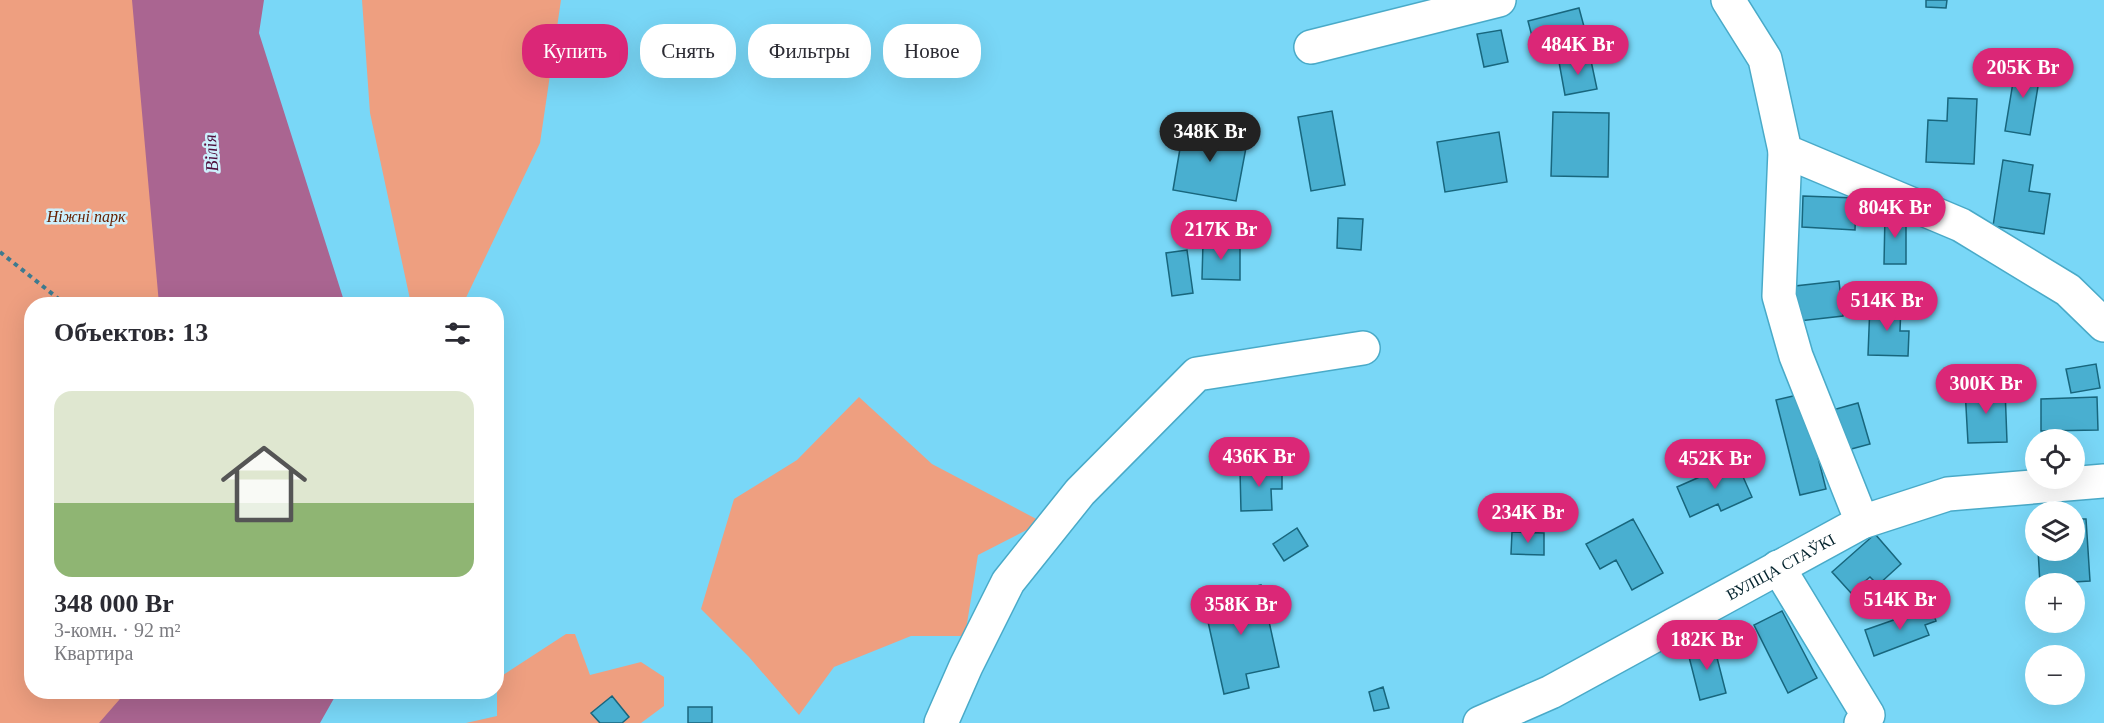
<!DOCTYPE html>
<html lang="ru">
<meta charset="utf-8">
<style>
body{margin:0;font-family:Georgia,serif;background:#f7f7f7;color:#2b2b33;height:100vh;display:flex;flex-direction:column;font-size:22px;white-space:nowrap}
*{box-sizing:border-box;margin:0}
p{font-size:20px;color:#7c7c81}
.icon{flex:none;width:33px;height:33px;fill:none;stroke:currentColor;stroke-width:2;stroke-linecap:round;stroke-linejoin:round}
.map{position:relative;flex:1;overflow:hidden}
.side{position:absolute;left:24px;top:297px;width:480px;height:402px;display:flex;flex-direction:column;background:#fff;border-radius:24px;box-shadow:0 6px 24px #0002}
.side>*{flex:none}
.banner{position:absolute;left:522px;top:24px;width:570px;height:54px;display:flex;gap:12px}
.fabs{position:absolute;left:2025px;top:429px;display:grid;gap:12px}
.fabs a{display:grid;place-items:center;width:60px;height:60px;border-radius:50%;background:#fff;box-shadow:0 6px 24px #0002;font-size:30px}
.price{position:absolute;translate:-50% -51px;padding:0 14px;border-radius:21px;background:#db2777;color:#fff;font-size:20px;line-height:39px;filter:drop-shadow(0 2px 3px #0008)}
.price::after{content:'';position:absolute;left:50%;top:36px;width:18px;height:14px;margin-left:-9px;background:inherit;clip-path:polygon(0 0,100% 0,50% 100%)}
.price.on{background:#222;color:#fff}
ul{padding:0;list-style:none}
li{display:grid;align-content:center;gap:12px;height:318px;padding:0 30px}
li span{display:grid;place-items:center;height:186px;border-radius:18px;color:#555}
li>.icon{margin-inline-start:auto}
span .icon{width:108px;height:108px;fill:#fffc;stroke-width:1}
li b{font-size:26px}
h2{display:flex;justify-content:space-between;align-items:center;height:72px;padding:0 30px;font-size:26px}
.chip{padding:0 21px;border-radius:24px;background:#fff;box-shadow:0 6px 24px #0002;font-size:21px;line-height:54px}
.chip.on{background:#db2777;color:#fff}
.map>svg:first-child{display:block}
.green{fill:#ee9f80}
.water{fill:#aa6591}
.building{fill:#49afd0;stroke:#18667d;stroke-width:1.5}
.lines{fill:none;stroke-linecap:round;stroke-linejoin:round}
.minor-casing{stroke:#49aac8;stroke-width:36}
.path{stroke:#3d7a8f;stroke-width:4;stroke-dasharray:4.5 4.5;stroke-linecap:butt}
.minor{stroke:#fff;stroke-width:33}
.labels{text-anchor:middle;dominant-baseline:central;stroke-width:5;stroke-linejoin:round;paint-order:stroke}
.park-label{font-size:16px;font-style:italic;fill:#652000;stroke:#cdeffc}
.street-label{font-size:16px;fill:#05242e;stroke:#cdeffc}
.water-label{font-size:18px;font-style:italic;fill:#4d0d3b;stroke:#cdeffc}
</style>
<div class="map">
<svg width="2104" height="723" viewBox="0 0 2104 723">
<rect width="100%" height="100%" fill="#79d7f7"/>
<path class="green" d="M0,0H153L180,304H32V692H158L130,723H0Z
M362,0H561L540,143L463,304H411L370,113Z
M859,397L932,464L1042,522L978,555L965,636H911L834,667L799,715L749,657L701,609L734,499L797,460Z
M566,634H575L590,675L641,662L664,677V706L641,723H466L497,716V679Z"/>
<path class="water" d="M132,0H264L259,33L345,304H159Z
M126,692H336L337,693L320,723H99Z"/>
<path class="building" d="M1926,0H1947L1946,8L1926,7Z
M1579,8L1586,34L1535,48L1528,21Z
M1501,30L1508,62L1484,67L1477,34Z
M1590,56L1597,89L1565,95L1559,62Z
M2016,64L2041,68L2030,135L2005,131Z
M1948,98L1977,99L1974,164L1926,162L1928,120L1947,121Z
M1332,111L1345,185L1311,191L1298,117Z
M1553,112L1609,113L1608,177L1551,176Z
M1184,125L1248,137L1236,201L1173,190Z
M1499,132L1507,182L1445,192L1437,142Z
M2003,160L2033,165L2029,191L2050,194L2044,234L1993,226Z
M1803,196L1856,198L1855,230L1802,227Z
M1885,214L1906,215V264H1884Z
M1338,218L1363,219L1361,250L1337,248Z
M1203,242H1240V280L1202,279Z
M1187,250L1193,293L1172,296L1166,253Z
M1839,281L1843,316L1799,321L1795,286Z
M1870,304L1901,305L1900,331H1909L1908,356L1868,355Z
M2096,364L2100,388L2071,393L2066,369Z
M2005,388L2007,442L1968,443L1965,389Z
M1802,394L1826,489L1800,495L1776,400Z
M2097,397L2098,430L2041,431V399Z
M1858,403L1870,444L1840,452L1829,411Z
M1736,461L1752,497L1721,511L1718,504L1690,517L1677,487Z
M1282,469V489H1271L1272,510L1241,511L1240,470Z
M1633,519L1663,573L1632,590L1616,560L1600,569L1586,544Z
M2074,519H2086L2090,581L2040,584L2038,550H2074Z
M1297,528L1308,546L1284,561L1273,544Z
M1512,532L1544,533V555L1511,554Z
M1875,534L1901,564L1878,585L1870,577L1851,593L1832,572Z
M1261,585L1279,667L1246,674L1249,688L1224,694L1203,599Z
M1931,607L1936,621L1925,625L1929,635L1874,656L1865,630Z
M1782,611L1817,678L1788,693L1754,625Z
M1713,642L1726,693L1700,700L1687,649Z
M1383,687L1389,708L1374,711L1369,692Z
M612,696L629,717L622,723H600L591,713Z
M688,707H712V723H688Z"/>
<g class="lines">
<g class="minor-casing">
<g id="minor">
<path d="M1728,0L1765,59L1785,151L1961,225L2068,290L2104,325"/>
<path d="M1311,47L1499,0"/>
<path d="M1785,151L1779,296L1796,356L1862,522"/>
<path d="M1778,567L1868,715L1861,723"/>
<path d="M941,723L966,666L1008,582L1080,492L1197,374L1363,348"/>
<path id="s1" d="M1480,723L1551,692L1862,522L1948,494L2104,481"/>
</g>
</g>
<path class="path" d="M0,252L65,304"/>
<use href="#minor" class="minor"/>
</g>
<g class="labels">
<g class="park-label">
<text x="86" y="216">Ніжні парк</text>
</g>
<g class="street-label">
<text stroke="none"><textPath href="#s1" startOffset="339">ВУЛІЦА СТАЎКІ</textPath></text>
</g>
<g class="water-label">
<text transform="translate(211 153) rotate(-94)">Вілія</text>
</g>
</g>
</svg>
<div class="fabs">
<a><svg class="icon" aria-label="locate" viewBox="0 0 24 24"><circle cx="12" cy="12" r="6"/><path d="M12 2v4M12 18v4M2 12h4M18 12h4"/></svg></a>
<a><svg class="icon" aria-label="layers" viewBox="0 0 24 24"><path d="M12 4l9 5-9 5-9-5zM3 14l9 5 9-5"/></svg></a>
<a>+</a>
<a>−</a>
</div>
<b class="price" style="left:1578px;top:76px">484K Br</b>
<b class="price" style="left:2023px;top:99px">205K Br</b>
<b class="price on" style="left:1210px;top:163px">348K Br</b>
<b class="price" style="left:1895px;top:239px">804K Br</b>
<b class="price" style="left:1221px;top:261px">217K Br</b>
<b class="price" style="left:1887px;top:332px">514K Br</b>
<b class="price" style="left:1986px;top:415px">300K Br</b>
<b class="price" style="left:1259px;top:488px">436K Br</b>
<b class="price" style="left:1715px;top:490px">452K Br</b>
<b class="price" style="left:1528px;top:544px">234K Br</b>
<b class="price" style="left:1900px;top:631px">514K Br</b>
<b class="price" style="left:1241px;top:636px">358K Br</b>
<b class="price" style="left:1707px;top:671px">182K Br</b>
<div class="banner">
<a class="chip on">Купить</a>
<a class="chip">Снять</a>
<a class="chip">Фильтры</a>
<a class="chip">Новое</a>
</div>
<section class="side">
<h2>Объектов: 13<svg class="icon" aria-label="filters" viewBox="0 0 24 24"><path d="M4 7h16M4 17h16"/><circle cx="9" cy="7" r="2"/><circle cx="15" cy="17" r="2"/></svg></h2>
<ul>
<li><span style="background:linear-gradient(#dfe7d0 60%,#8fb573 0)"><svg class="icon" aria-label="home" viewBox="0 0 24 24"><path d="M3 11l9-7 9 7M6 9v11h12V9"/></svg></span><div><b>348 000 Br</b><p>3-комн. · 92 m²</p><p>Квартира</p></div></li>
</ul>
</section>
</div>
